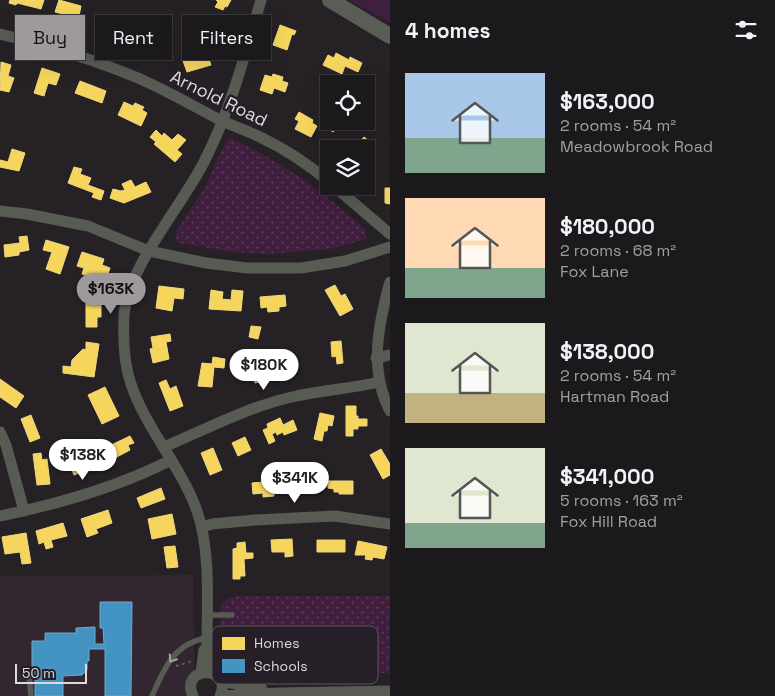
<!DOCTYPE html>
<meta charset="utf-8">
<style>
body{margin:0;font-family:"Space Grotesk",sans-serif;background:#252225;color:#f1f3f6;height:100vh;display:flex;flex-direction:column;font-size:19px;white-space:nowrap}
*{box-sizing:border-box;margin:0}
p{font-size:16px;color:#a0a0a3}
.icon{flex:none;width:28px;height:28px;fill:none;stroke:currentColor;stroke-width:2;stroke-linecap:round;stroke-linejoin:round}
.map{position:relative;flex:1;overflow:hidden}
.drawer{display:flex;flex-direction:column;background:#1c191c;width:385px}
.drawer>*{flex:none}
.guide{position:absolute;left:15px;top:15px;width:300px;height:45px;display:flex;gap:10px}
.fabs{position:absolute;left:320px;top:75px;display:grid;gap:10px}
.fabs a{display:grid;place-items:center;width:55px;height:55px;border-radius:0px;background:#1c191c;box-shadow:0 5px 20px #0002,0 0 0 1px #3a383b;font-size:25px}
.scale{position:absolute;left:15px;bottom:12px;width:72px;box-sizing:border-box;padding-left:5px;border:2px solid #dfd9de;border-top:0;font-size:14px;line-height:18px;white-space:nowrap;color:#dfd9de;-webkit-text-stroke:4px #271f27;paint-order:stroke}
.price{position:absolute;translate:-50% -42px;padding:0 11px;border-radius:18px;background:#fff;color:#222;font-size:16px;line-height:32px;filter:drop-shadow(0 1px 2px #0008)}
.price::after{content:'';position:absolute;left:50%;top:30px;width:15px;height:11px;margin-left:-8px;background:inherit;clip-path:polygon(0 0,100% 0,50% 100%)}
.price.active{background:#9e999d;color:#111}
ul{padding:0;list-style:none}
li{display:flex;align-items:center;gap:15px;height:125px;padding:0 15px}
li span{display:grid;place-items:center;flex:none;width:140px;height:100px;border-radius:0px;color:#555}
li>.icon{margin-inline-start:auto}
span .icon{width:60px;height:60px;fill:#fffc;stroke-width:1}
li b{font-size:21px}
h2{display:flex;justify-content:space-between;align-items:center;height:60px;padding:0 15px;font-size:21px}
.chip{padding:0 18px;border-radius:0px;background:#1c191c;box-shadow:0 5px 20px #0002,0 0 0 1px #3a383b;font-size:18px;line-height:45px}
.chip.active{background:#9e999d;color:#111}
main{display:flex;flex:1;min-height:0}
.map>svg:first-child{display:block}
.built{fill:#322631}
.green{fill:#401e3e}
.park{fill:url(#park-dots)}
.homes{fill:#f6d55c;stroke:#efd683}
.schools{fill:#4393c3;stroke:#72a8cb}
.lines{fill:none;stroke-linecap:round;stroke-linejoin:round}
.path{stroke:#5f5f5c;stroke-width:2;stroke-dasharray:2.5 4;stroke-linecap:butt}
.service{stroke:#585b53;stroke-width:5.5}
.minor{stroke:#585b53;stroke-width:11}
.secondary{stroke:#5a5d55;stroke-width:16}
.oneway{stroke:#a2a09f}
.labels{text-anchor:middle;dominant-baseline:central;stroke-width:5;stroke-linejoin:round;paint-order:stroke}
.street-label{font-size:18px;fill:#dfd9de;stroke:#271f27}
.key{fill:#271f27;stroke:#5e575e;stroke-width:1}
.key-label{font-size:14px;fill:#dfd9de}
</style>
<main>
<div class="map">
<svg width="390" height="696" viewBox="0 0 390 696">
<defs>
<pattern id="park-dots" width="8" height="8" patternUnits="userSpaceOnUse" patternTransform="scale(1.25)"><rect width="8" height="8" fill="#401e3e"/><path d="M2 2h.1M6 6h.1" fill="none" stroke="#5b3e59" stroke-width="1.8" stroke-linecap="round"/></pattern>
</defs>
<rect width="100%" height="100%" fill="#252125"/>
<path class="built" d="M193,575L195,696H0V576Z"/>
<path class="green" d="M349,0H390V23Z"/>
<path class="park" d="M232,138L273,160L306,181L336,204L365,229L367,235L365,240L330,249L269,254L231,252L179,243L175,238L176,231L204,189L226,141Z
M236,596H390V673L229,674L224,669L222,665L220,608L225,600Z"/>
<path class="homes" d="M10,0H44L41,9L17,3L16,5L9,3Z
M59,0L81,6L79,16L72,14L71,16L55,12Z
M216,0H231L227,7L225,6L223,10L215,7L218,2Z
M108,16L115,18L113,25L116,26L112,38L106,36L105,38L102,37V35L95,32L99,20L106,23Z
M280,25L296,31L294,35L292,34L287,50L273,45Z
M139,34L158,42L153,53L134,46Z
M206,51L211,65L187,72L182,58Z
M336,53L349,60L350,57L362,63L358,72L345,66L342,74L323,65L328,55L334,58Z
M1,62L11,65L8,76L14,78L9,92L0,90Z
M42,68L60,74L56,85L48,83L44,96L34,93Z
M273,74L283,77L282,81L288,83L285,92L274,88L272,94L260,90L265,75L272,77Z
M80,81L106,91L102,103L75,93Z
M124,102L133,106L135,103L144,107L142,110L147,113L141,126L118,115Z
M299,112L313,120L312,123L317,126L311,137L295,129L299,121L295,119Z
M330,121H335L339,124L333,132L326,127Z
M156,130L162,136L164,133L172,140L178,134L186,140L177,150L182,154L175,162L154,144L156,142L150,137Z
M364,137L374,145L366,154V149H346L342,146L346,140L351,144L355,139L359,142Z
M12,149L25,153L19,171L0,167V160L8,162Z
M74,167L82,169L80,174L91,178L88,185L104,191L101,200L92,197L94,193L68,183Z
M131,180L135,187L146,182L151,192L124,203L110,198L113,189L121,191L125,190L122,184Z
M385,188H390V204L385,203Z
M27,236L29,250L19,252V255L5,257L4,245L20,243L19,237Z
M46,240L69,247L60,274L46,269L52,252L43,250Z
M82,252L104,259L102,265L110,268L105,282L82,274L84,268L77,266Z
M335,285L341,296L345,294L353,309L340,316L325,290Z
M159,286L184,289L183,299L174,298L172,311L156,308Z
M211,290L223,292L222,299L231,300L232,290L243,291L241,311L209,309Z
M285,295L286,306L279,307V311L268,312L267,307L261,308L260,297Z
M86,300H101V317H97V327H86Z
M251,326L261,327L258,339L249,337Z
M170,334L171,341L166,342L169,359L153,363L150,349L153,348L151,337Z
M341,341L343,363L337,364L336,356L332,357L331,342Z
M86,342L99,344L94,377L63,373V366L71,367L72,360L83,349L86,350Z
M213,357L225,359L224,368L214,367L212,387L198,386L202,363L212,364Z
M289,359L292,373L264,379V381L255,383L252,368Z
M0,379L24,396L16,408L0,397Z
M166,380L170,389L176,386L183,406L170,411L159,383Z
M105,387L119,416L102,424L88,395Z
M346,406H356V416H358V419H367V426H358V429H353V436H346Z
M320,413L334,416L332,426L328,425L327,431H324L322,441L314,439Z
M31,415L40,438L30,442L21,419Z
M280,418L283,425L293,420L297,430L284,435L283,432L277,435L276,432L272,434L275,441L269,444L263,430L268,428L267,424Z
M130,436L134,443L128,445L130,450L113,459L107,447Z
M245,437L251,450L238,456L232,443Z
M213,448L222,470L210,475L201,453Z
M381,449L390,464V475L383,479L370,455Z
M41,453L42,460L47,459L50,484L37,485L33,454Z
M87,456L92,468L74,475L69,463Z
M313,472L315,489L291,491L290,483L298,482L297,475Z
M273,481L274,496L263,497V493L253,494L252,483Z
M328,481H353V494H339V492H334V489L328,488Z
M161,488L165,499L141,508L137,498Z
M108,510L112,523L96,529L98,533L87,537L81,519Z
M172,514L176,534L152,539L148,519Z
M63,523L67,536L51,540L53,547L46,549L44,542L39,544L36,531Z
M26,533L31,563L22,564L20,552L5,554L2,537Z
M292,539L293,556L285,557V552H272L271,540Z
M317,540H345V552H317Z
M358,541L387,547L384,559L373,557L372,560L365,559L366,555H355Z
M245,542L246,553H253V558L244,559L245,576H240V579H233V549L237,548V543Z
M175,546L178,567L167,568L164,547Z"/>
<path class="schools" d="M100,602H132L131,696H105V649H89V661H87V670L82,675L63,676V696H35V677H32V641H45V633H76V628L95,627V644H104L103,628H100Z"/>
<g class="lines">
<path class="path" d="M176,666L193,661"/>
<path class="service" d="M207,615H232
M29,673L31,696
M152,696C164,669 174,643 207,638"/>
<path class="minor" d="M0,34C47,45 93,59 138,78C166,90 193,106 220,120C233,126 248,131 262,138C287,150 308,164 329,182
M334,186L390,234
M0,211L27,214L88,226L149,251L206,263L247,268H301L345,261L390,247
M390,282C378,324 369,371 390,411
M376,358L390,355
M0,432L6,445L24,511
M164,447C206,429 248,407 292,397C321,390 350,389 379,382
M0,516C59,504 118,487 171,460
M202,527L212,524L255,520L335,516L390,524
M207,646L213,661V673
M201,673L204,650L207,646C207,603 211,552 197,511C181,466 146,429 131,384C124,364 123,338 124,317C126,268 183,205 205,160C231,108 245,55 261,0
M221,681L262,689
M193,696C179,665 234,665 220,696
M221,696L278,693L390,691"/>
<path class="secondary" d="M330,0L390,36"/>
</g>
<defs><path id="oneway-chevron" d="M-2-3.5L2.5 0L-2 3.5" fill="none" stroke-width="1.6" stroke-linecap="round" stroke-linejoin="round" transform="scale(1.25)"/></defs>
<use class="oneway" href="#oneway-chevron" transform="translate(172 659) rotate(123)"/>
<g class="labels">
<g class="street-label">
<text transform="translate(219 98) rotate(26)">Arnold Road</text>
</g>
</g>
<rect x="212" y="626" width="166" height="58" rx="8" class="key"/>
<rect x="222" y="637" width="23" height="13" fill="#f6d55c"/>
<rect x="222" y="659" width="23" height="14" fill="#4393c3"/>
<g class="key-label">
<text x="254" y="648">Homes</text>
<text x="254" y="671">Schools</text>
</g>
</svg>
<div class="fabs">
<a><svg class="icon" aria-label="locate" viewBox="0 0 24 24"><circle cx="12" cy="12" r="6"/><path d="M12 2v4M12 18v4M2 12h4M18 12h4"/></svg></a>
<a><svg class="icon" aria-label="layers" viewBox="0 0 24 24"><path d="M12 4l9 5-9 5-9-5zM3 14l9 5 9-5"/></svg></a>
</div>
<div class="scale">50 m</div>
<b class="price active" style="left:111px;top:315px">$163K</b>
<b class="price" style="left:264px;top:391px">$180K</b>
<b class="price" style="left:83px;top:481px">$138K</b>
<b class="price" style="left:295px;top:504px">$341K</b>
<div class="guide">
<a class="chip active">Buy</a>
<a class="chip">Rent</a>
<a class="chip">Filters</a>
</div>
</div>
<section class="drawer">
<h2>4 homes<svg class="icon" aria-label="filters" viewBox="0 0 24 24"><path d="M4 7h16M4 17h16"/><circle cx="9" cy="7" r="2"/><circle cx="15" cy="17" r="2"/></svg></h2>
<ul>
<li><span style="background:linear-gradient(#a9c7e8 65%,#7fa58c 0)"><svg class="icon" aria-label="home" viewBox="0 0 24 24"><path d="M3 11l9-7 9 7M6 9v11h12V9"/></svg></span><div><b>$163,000</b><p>2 rooms · 54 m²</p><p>Meadowbrook Road</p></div></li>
<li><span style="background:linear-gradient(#ffd9b3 70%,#7fa58c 0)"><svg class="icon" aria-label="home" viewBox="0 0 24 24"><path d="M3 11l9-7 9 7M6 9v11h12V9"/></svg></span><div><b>$180,000</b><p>2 rooms · 68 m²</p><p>Fox Lane</p></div></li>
<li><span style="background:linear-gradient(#dfe7d0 70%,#c2b280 0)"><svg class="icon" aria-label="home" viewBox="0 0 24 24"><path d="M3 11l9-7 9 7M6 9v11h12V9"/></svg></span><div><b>$138,000</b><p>2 rooms · 54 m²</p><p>Hartman Road</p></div></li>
<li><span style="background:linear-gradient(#dfe7d0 75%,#7fa58c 0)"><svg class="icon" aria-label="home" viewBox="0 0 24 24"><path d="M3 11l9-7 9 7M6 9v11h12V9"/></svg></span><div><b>$341,000</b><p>5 rooms · 163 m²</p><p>Fox Hill Road</p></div></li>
</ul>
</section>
</main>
